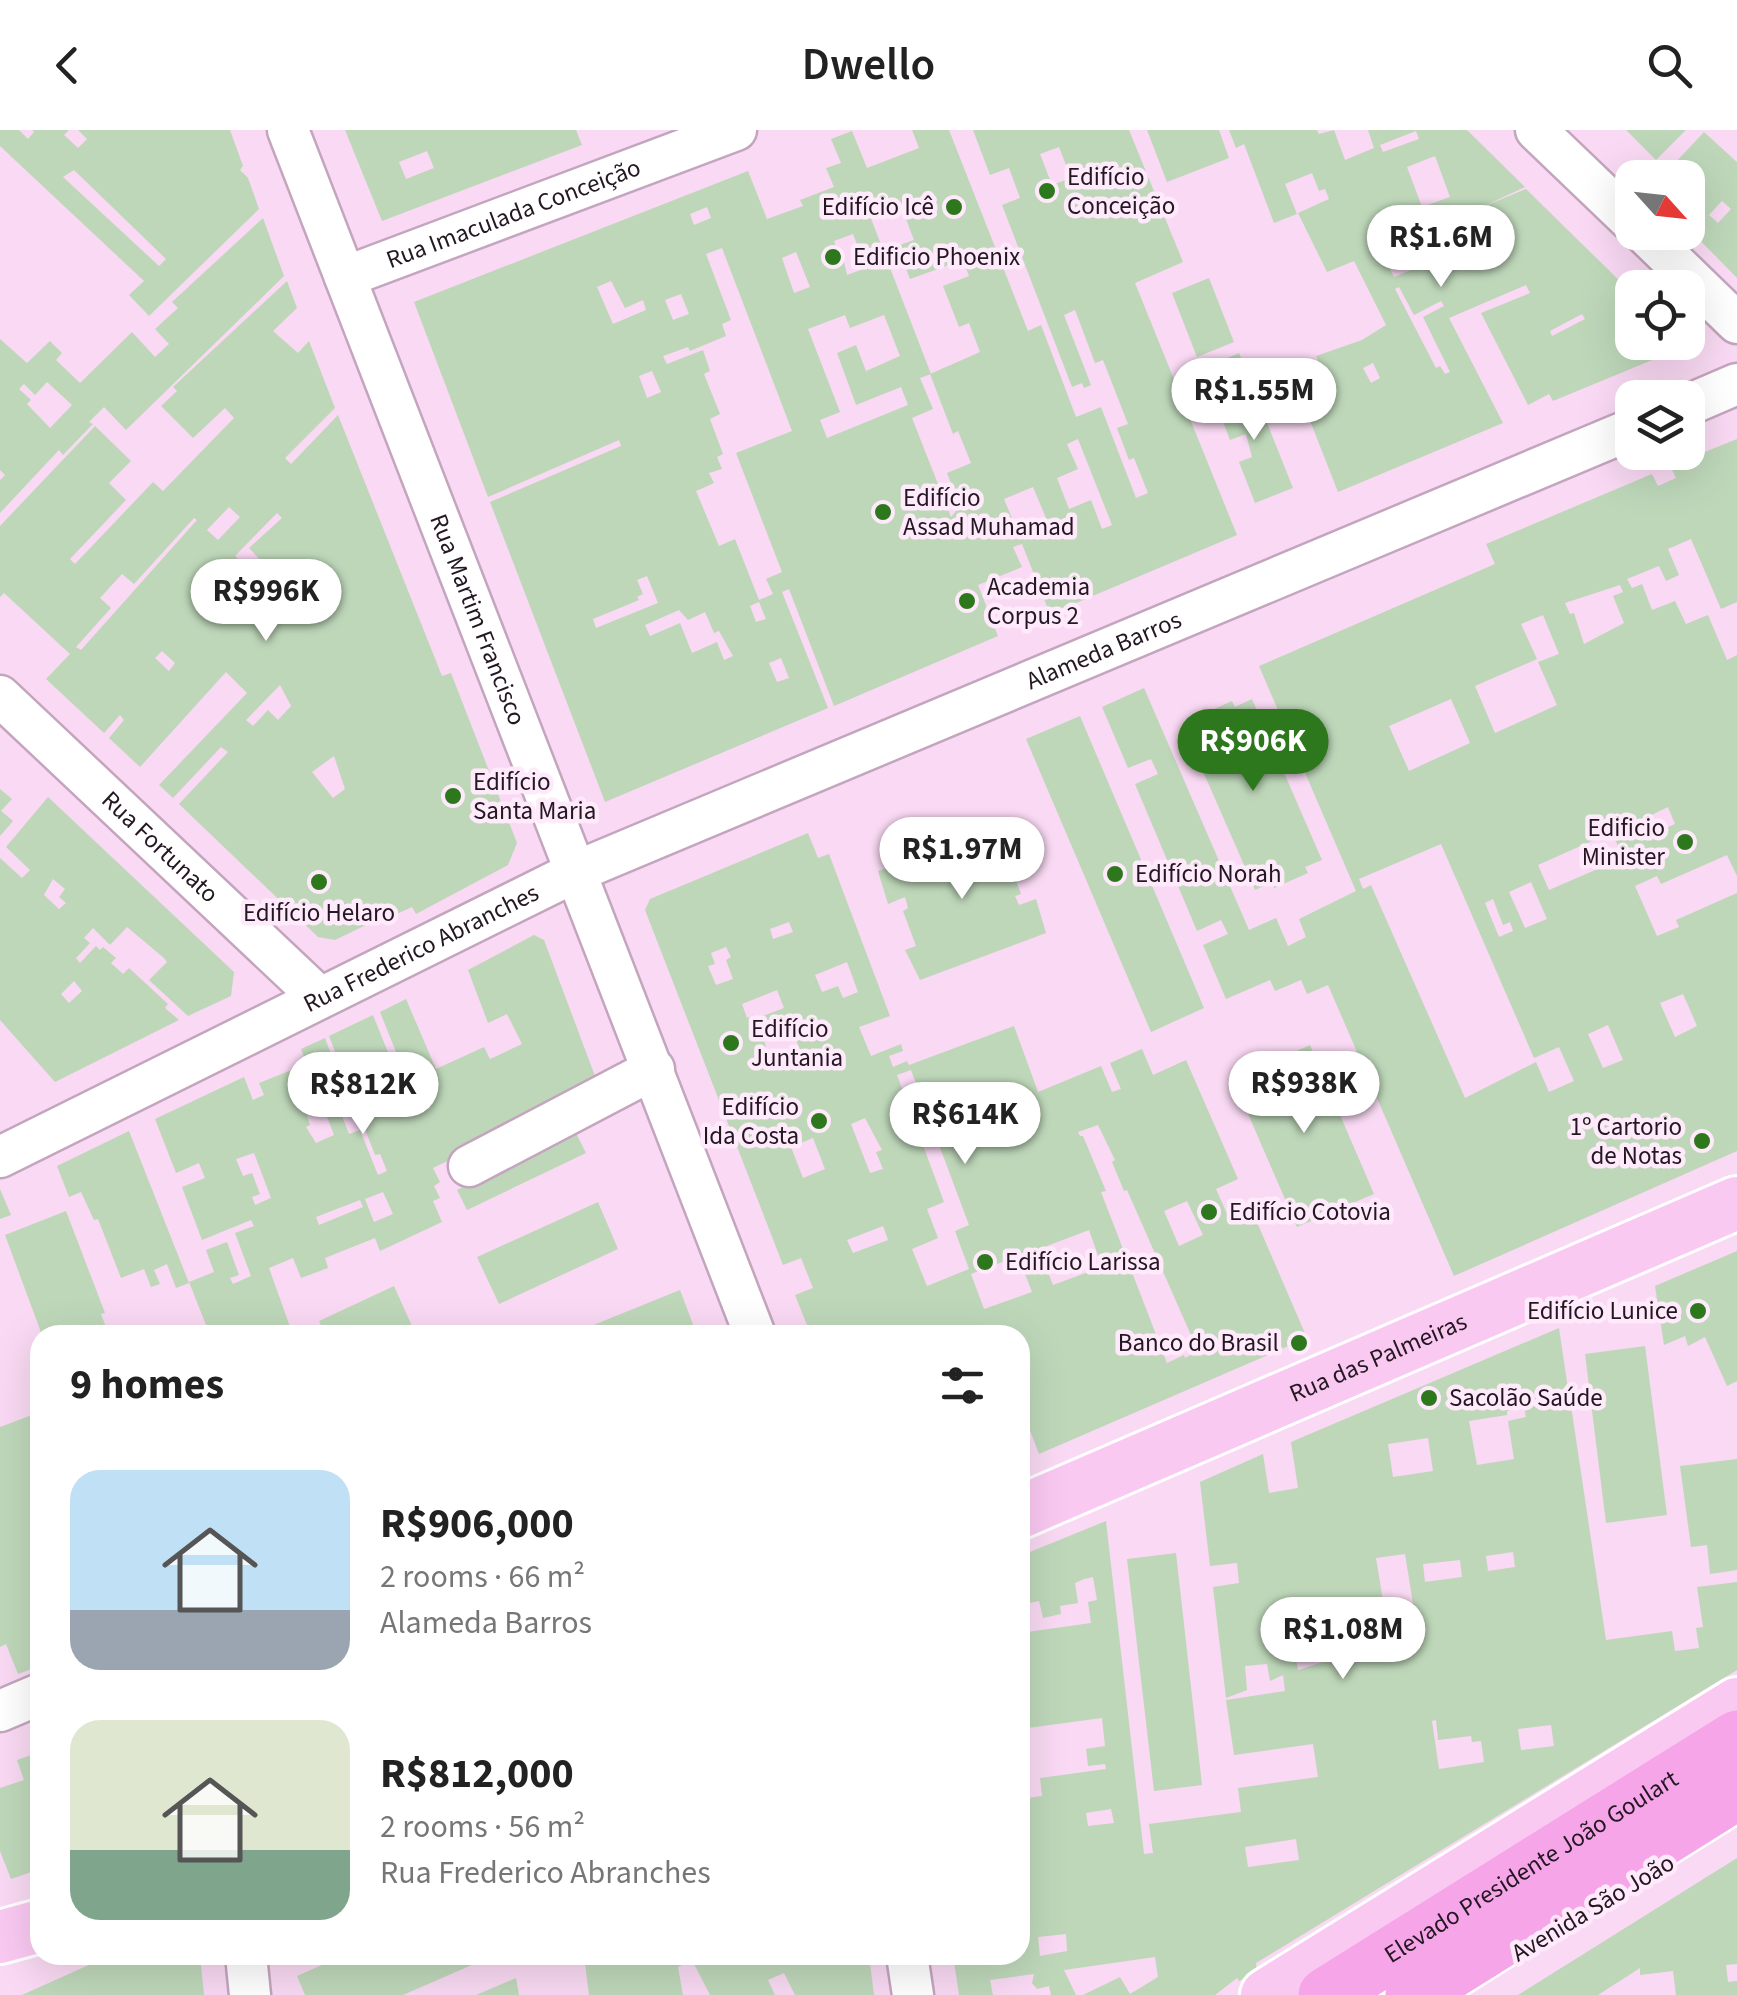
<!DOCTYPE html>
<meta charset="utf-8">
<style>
body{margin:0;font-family:"Source Sans 3",sans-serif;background:#f6f6f6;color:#222;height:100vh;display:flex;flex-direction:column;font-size:38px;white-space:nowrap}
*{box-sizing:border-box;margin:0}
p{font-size:32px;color:#767676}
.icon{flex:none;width:55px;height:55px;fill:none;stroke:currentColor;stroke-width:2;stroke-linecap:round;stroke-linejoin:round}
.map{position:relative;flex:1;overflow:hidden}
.panel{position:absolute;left:30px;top:1195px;width:1000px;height:640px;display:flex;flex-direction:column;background:#fff;border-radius:30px;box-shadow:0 10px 40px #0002}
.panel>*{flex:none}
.needle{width:65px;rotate:117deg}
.controls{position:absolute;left:1615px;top:30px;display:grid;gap:20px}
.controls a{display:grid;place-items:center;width:90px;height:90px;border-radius:20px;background:#fff;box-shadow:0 10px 40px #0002;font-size:50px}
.price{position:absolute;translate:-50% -85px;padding:0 22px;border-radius:35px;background:#fff;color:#222;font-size:32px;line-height:65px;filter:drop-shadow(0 2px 5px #0008)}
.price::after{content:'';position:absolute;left:50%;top:60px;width:30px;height:22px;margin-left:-15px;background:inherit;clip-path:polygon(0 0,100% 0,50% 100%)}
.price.current{background:#2d771d;color:#fff}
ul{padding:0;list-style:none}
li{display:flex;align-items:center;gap:30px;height:250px;padding:0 40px}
li span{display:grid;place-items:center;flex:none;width:280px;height:200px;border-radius:30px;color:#555}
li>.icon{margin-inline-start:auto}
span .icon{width:120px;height:120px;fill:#fffc;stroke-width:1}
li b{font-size:42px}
h2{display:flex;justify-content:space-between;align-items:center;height:120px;padding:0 40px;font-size:42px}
header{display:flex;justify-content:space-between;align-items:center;height:130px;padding:0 40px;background:#fff;font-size:45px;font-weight:600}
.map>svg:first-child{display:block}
.building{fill:#bed7b9;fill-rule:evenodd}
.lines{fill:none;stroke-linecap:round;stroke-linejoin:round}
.minor-casing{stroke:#c4a5be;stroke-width:45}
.major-casing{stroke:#fff;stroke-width:58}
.highway-casing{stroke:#fff;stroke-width:60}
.minor{stroke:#fff;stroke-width:40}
.major{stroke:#fac9f2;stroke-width:52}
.highway{stroke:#f6a5e9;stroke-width:55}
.poi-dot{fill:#2d771d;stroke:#feeafa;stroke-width:4}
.labels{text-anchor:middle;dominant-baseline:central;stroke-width:9;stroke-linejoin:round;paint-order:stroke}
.poi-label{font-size:25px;fill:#231721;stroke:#feeafa;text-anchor:start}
.street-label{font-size:25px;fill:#231721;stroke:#feeafa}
</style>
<header><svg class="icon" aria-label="back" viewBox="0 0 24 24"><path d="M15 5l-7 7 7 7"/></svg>Dwello<svg class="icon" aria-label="search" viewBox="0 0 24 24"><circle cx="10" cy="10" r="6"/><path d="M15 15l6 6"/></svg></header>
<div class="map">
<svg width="1737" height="1865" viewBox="0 0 1737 1865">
<rect width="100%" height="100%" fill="#f9d9f3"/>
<path class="building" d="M0,0H19L28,9L34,2L32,0H69L64,5L78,18L87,9L78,0H230L243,36L240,40L248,48L259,79L149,186L129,165L144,151L0,16ZM74,40L166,129L159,136L63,47Z
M345,0H576L582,15L382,91ZM427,21L434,38L406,49L399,32Z
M912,0H949L1028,201L1041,195L1076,287L1101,277L1136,368L1148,363L1134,328L1129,330L1117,298L1128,294L1103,230L1095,233L1075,180L1064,185L1091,255L1084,258L1082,253L1072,257L1002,75L1020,68L1009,38L990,45L973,0H1129L1183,132L1135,153L1237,405L1050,484L1022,414L1013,417L1022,437L978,455L998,506L834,576L789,459L782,462L828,578L605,672L490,372L621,316L619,310L488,367L414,172L748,41L767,89L803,76L800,70L834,57L826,38L841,33L831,9L852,1L867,38L919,18ZM1059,17L1071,48L1052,55L1040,24ZM707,77L711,88L694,95L690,84ZM884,81L886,87L903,81L914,110L897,116L910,149L963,130L969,146L943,156L959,197L969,193L980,222L930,244L953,304L958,301L971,333L947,343L960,376L951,387L912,288L933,279L920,248L931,244L870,86ZM853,104L866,138L847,145L841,118L837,120L834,111ZM722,118L792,301L736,323L782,442L766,449L773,464L759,470L735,409L719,416L696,361L714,353L709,343L722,339L717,327L723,324L710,289L720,284L704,244L710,241L703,220L667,234L663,226L688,217L690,221L726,206L722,194L731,190L706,124ZM796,122L810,157L794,163L782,128ZM611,151L625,178L643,170L646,180L613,194L597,157ZM681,164L689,184L673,190L665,170ZM845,185L850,198L884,185L900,226L866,241L856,215L837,223L856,275L901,257L908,275L827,308L820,290L840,282L808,199ZM652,241L661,262L647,268L639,246ZM1078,309L1112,395L1102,399L1091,370L1069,379L1057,348L1078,339L1067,314ZM1033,357L1046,388L1017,400L1004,369ZM647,446L658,473L596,498L593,489L639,470L637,467L643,464L637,450ZM759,472L766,489L756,492L750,476ZM679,480L688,490L705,482L714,503L719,501L733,526L724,530L717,512L692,523L680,493L650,506L645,495ZM781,528L789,548L777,552L769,533Z
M1147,0H1219L1229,28L1167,52Z
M1229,0H1317L1319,4L1334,0L1345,30L1374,18L1368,0H1467L1525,57L1482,77L1526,59L1632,163V212H1676L1674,221L1553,271L1549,264L1528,275L1481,183L1530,163L1526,155L1449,188L1503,293L1338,362L1307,283L1318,278L1308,254L1325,246L1316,226L1362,210L1386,195L1354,131L1327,142L1298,83L1329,69L1325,59L1319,61L1312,43L1285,54L1297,84L1274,93L1244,14L1236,18ZM1416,1L1419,9L1383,22L1380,15ZM1435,26L1450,67L1422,77L1407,37ZM1471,80L1484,110L1491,108L1495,119L1485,124L1481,116L1424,140L1421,136L1394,147L1380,119ZM1399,157L1414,185L1441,171L1444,176L1423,187L1450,242L1445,244L1440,236L1436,238L1395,159ZM1582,184L1585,189L1552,206L1550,201ZM1373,233L1380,248L1371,253L1363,238Z
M1626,0H1686L1656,30Z
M1704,2L1737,32V148L1688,98V48H1661ZM1722,71L1731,79L1718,93L1709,85Z
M263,88L284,146L126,300L104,277L89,292L93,294L63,325L59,320L0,383V350L5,345L0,340V209L27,233L50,211L62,223L56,230L80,253L132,202L155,227L169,214L155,199L178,178L172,172ZM47,252L72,275L50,298L27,274L31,270L19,259L24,254L35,265Z
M1209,148L1234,212L1197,227L1172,163Z
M287,151L297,178L273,201L298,223L309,211L335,278L285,328L291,334L338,285L442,546L451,543L517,713L508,735L416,784L412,777L390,787L389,784L335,810L318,807L179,674L228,622L221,617L173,668L159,655L247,563L226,542L140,637L109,608L124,590L120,585L104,603L46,549L70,524L4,463L0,467V396L95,296L131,331L109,353L126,370L70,429L75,434L153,352L163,361L234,288L225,278L193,308L161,276L177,261L173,257ZM229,377L240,387L218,410L207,400ZM277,383L282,388L249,418L262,432L252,443L235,426ZM194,388L197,390L81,520L76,517L111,478L100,468L122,444L134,454ZM162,521L175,533L169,541L155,528ZM280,555L291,576L278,590L268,580L253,596L246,590ZM334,626L345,659L333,668L312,642Z
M1239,223L1248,246L1232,253L1223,230Z
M1251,253L1293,358L1255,373L1239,332L1252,327L1246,304L1230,310L1214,268Z
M1737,309V472L1721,479L1691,409L1668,419L1679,445L1666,451L1659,436L1627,449L1632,458L1642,454L1652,480L1675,471L1686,494L1708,485L1727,530L1737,525V746L1727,725L1661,754L1657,746L1635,756L1657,806L1679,797L1676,790L1737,763V1021L1454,1146L1328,855L1307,864L1301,850L1275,861L1270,850L1226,869L1203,815L1228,804L1221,790L1197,801L1135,654L1158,644L1151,629L1128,638L1102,577L1144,558L1249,800L1276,788L1288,816L1306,807L1299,789L1356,761L1259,536L1495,434L1486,414L1652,344L1658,356L1676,348L1670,336ZM1620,455L1623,462L1613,466L1624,493L1584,514L1574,483L1570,484L1565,473ZM1543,485L1559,524L1538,532L1557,575L1495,603L1475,556L1537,529L1521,494ZM1451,569L1470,613L1409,641L1389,596ZM1668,677L1675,694L1648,706L1641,690ZM1612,702L1623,728L1549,760L1538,735ZM1441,714L1534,928L1559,917L1574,951L1549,962L1536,932L1465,968L1371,755L1363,759L1359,749ZM1531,752L1547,789L1525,798L1509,762ZM1493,769L1503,795L1510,792L1513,801L1499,807L1485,773ZM1683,864L1697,896L1675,907L1660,873ZM1608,895L1623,930L1603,938L1588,904Z
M1252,569L1322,730L1305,737L1308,743L1274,758L1272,752L1255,760L1184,598L1201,591L1199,586L1232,571L1235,577Z
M1080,586L1204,878L1151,902L1026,609Z
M0,659L12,669L1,681L13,691L0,706Z
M48,667L234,842L231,866L188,886L149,850L167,832L164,828L127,797L110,815L93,798L84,808L90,813L76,828L80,833L96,816L100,820L103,817L116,828L111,833L123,844L129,838L168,874L165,878L179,890L55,952L0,890V728L22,748L30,740L6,717ZM53,749L65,759L59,767L66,773L59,779L44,765ZM74,851L82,861L69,873L61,864Z
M1004,694L1018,724L1008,728L1021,764L1015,766L1019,775L1036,769L1046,803L920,850L905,820L916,816L903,781L908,778L905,767L888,774L878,741Z
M808,703L818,728L829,724L890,886L859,897L871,926L901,914L903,921L889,926L893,937L907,931L909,935L1014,896L1038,962L1101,936L1112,962L1121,959L1110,933L1142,919L1153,945L1186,930L1238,1049L1216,1059L1231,1093L1253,1083L1307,1208L1039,1324L1029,1298L1020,1302V1205H811L795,1165L813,1158L801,1128L783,1135L645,780L650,769ZM789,792L793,802L773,809L770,799ZM726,817L731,827L726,830L733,849L716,855L708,836L715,834L711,823ZM847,832L858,862L843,868L838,856L822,862L815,845ZM777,860L784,878L755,889L753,885L747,888L742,874ZM792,899L800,920L765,933L760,919L766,917L764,910ZM911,940L969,1095L955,1101L969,1139L927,1156L912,1119L938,1108L927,1079L944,1072L897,945ZM865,988L882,1020L876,1022L883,1039L870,1043L851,994ZM1098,995L1115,1030L1112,1032L1124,1061L1127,1060L1198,1221L1185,1228L1184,1225L1167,1233L1101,1062L1106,1061L1083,1006H1080L1078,1002ZM813,1008L825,1039L803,1048L791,1017ZM1187,1071L1203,1105L1179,1116L1164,1081ZM883,1096L888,1110L853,1123L847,1110ZM1089,1100L1102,1137L1053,1155L1039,1119ZM1018,1126L1032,1162L984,1179L971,1144Z
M534,805L544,810L598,954L585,964L433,1038L440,1052L434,1056L440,1068L433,1071L442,1092L380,1121L375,1108L325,1128L328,1138L301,1148L293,1128L269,1138L293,1205H210L189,1152L214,1142L206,1120L227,1112L239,1145L230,1148L233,1154L251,1146L235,1103L254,1096L251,1090L202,1110L182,1057L205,1048L199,1033L176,1043L155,989L244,947L253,970L264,965L259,953L307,934L301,919L325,908L350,974L339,978L349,1004L360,1000L378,1045L387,1041L380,1024L375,1025L329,906L373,885L407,970L414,967L420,982L431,978L416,948L408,952L380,882L406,869L436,939L484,917L490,929L522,914L507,884L488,893L468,840ZM324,979L334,1005L316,1013L306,997L310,995L307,986ZM254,1023L271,1068L255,1075L252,1067L260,1064L252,1043L243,1046L236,1029ZM383,1062L393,1084L374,1092L365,1069ZM360,1070L363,1077L319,1095L316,1087Z
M1310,915L1374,1064L1297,1097L1233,949Z
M129,1001L189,1153L176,1158L167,1134L154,1140L160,1154L151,1157L144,1139L121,1148L98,1089L94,1090L81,1062L69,1067L57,1036Z
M576,1003L586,1023L467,1080L457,1060Z
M0,1059L11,1085L0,1089Z
M598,1072L618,1119L499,1174L477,1127Z
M66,1081L105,1183L101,1184L109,1205H42L5,1105Z
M1737,1121V1251L1727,1256L1705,1207L1688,1216L1685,1206L1664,1215L1655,1156Z
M394,1156L416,1205H325L319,1191Z
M680,1160L697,1205H569Z
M1559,1198L1568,1259L1553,1261L1554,1272L1570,1269L1606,1510L1672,1501L1675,1521L1699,1518L1696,1498L1703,1497L1697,1457L1737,1452V1540L1256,1833L1257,1842L1239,1851L1237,1848L1215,1865H1083L1120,1847L1130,1864L1158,1847L1155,1827L1064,1840L1076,1865H1051L1049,1856L1037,1859L1032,1853L1034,1844L990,1850L993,1865H959L953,1825H1020V1669L1042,1666L1040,1648L1106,1639L1105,1634L1088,1636L1086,1619L1105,1616L1102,1588L1020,1599V1503L1091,1493L1088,1472L1097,1470L1093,1447L1084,1449L1075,1453L1078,1473L1060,1476L1061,1484L1043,1488L1039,1471L1020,1475V1426L1106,1391L1144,1724L1153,1723L1149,1694L1241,1682L1238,1658L1318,1647L1313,1614L1234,1625L1226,1570L1285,1561L1283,1545L1270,1551L1267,1534L1245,1536L1247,1560L1226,1568L1213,1457L1239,1453L1237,1433L1210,1436L1200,1352L1263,1324L1269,1363L1298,1358L1291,1312ZM1524,1278L1526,1287L1508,1291L1514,1329L1477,1335L1469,1291L1507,1285V1281ZM1428,1308L1433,1341L1393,1347L1388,1314ZM1513,1422L1515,1437L1488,1441L1486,1426ZM1405,1424L1417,1498L1389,1508L1376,1428ZM1460,1430L1462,1447L1425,1452L1423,1434ZM1324,1518L1326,1531L1298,1540L1295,1522ZM1436,1590L1438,1610L1471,1606L1472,1612L1481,1611L1484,1632L1439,1639L1432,1591ZM1551,1595L1554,1616L1521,1620L1518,1599ZM1111,1679L1114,1693L1088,1696L1086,1683ZM1296,1709L1299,1730L1248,1737L1245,1717ZM1066,1804L1067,1821L1040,1826L1038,1807Z
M1645,1216L1667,1385L1606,1393L1585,1224Z
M40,1282V1536L18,1544L6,1514L0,1517V1297Z
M1737,1329V1440L1710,1444L1707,1415L1691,1417L1680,1336Z
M1176,1423L1202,1655L1154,1661L1127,1429Z
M40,1622V1739L11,1749L0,1721V1658L24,1650L17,1630Z
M1737,1728V1834L1726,1835L1728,1852L1737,1851V1865H1676L1673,1841L1640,1845V1838L1598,1865H1518Z
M111,1825H200L204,1865H22Z
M344,1825H479L481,1831L403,1865H305L297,1846Z
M584,1825H637L638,1834L677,1832L676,1825H869L874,1865H795L784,1843L768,1850L775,1865H710L692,1830L678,1837L683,1865H589Z
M516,1848L519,1865H476Z"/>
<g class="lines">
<g class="minor-casing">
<g id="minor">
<path id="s1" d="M288,0L755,1205"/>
<path d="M1536,0L1632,92"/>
<path d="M1643,102L1737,193"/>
<path id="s2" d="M345,147L736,0"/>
<path d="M1688,275L1737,254"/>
<path id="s3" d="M0,566L319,867"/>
<path id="s4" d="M0,1027L575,742L1632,299"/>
<path d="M469,1036L654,939"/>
<path d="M0,1581L40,1564"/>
<path d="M246,1825L250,1865"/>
<path d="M907,1825L913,1865"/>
</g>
</g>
<g class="major-casing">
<g id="major">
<path id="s5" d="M1020,1382L1737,1073"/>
<path d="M0,1807L40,1796"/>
<path d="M1267,1865L1737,1574"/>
</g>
</g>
<g class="highway-casing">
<g id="highway">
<path id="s6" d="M1326,1865L1737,1608"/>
<path d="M1413,1865L1737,1662"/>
</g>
</g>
<use href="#minor" class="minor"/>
<use href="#major" class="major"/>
<use href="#highway" class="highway"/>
</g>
<g class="poi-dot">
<circle cx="1047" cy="61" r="10"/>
<circle cx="954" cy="77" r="10"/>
<circle cx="833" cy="127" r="10"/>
<circle cx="883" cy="382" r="10"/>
<circle cx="967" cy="471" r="10"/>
<circle cx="453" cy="666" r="10"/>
<circle cx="1685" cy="712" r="10"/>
<circle cx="1115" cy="744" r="10"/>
<circle cx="319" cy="752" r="10"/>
<circle cx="731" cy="913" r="10"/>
<circle cx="819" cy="991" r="10"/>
<circle cx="1702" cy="1011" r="10"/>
<circle cx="1209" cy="1082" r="10"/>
<circle cx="985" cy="1132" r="10"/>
<circle cx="1698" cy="1181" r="10"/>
<circle cx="1299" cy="1213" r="10"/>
<circle cx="1429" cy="1268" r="10"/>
</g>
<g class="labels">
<g class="poi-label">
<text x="1067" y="47">Edifício<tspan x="1067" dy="29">Conceição</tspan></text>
<text x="934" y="77" text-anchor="end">Edifício Icê</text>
<text x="853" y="127">Edificio Phoenix</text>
<text x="903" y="368">Edifício<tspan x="903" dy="29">Assad Muhamad</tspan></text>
<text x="987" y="457">Academia<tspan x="987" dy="29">Corpus 2</tspan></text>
<text x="473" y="652">Edifício<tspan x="473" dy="29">Santa Maria</tspan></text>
<text x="1665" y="698" text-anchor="end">Edificio<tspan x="1665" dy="29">Minister</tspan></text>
<text x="1135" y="744">Edifício Norah</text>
<text x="319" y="783" text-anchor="middle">Edifício Helaro</text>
<text x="751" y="899">Edifício<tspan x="751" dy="29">Juntania</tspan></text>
<text x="799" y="977" text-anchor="end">Edifício<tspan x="799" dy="29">Ida Costa</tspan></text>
<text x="1682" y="997" text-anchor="end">1º Cartorio<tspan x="1682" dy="29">de Notas</tspan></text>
<text x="1229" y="1082">Edifício Cotovia</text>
<text x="1005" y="1132">Edifício Larissa</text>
<text x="1678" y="1181" text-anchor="end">Edifício Lunice</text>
<text x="1279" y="1213" text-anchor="end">Banco do Brasil</text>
<text x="1449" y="1268">Sacolão Saúde</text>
</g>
<g class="street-label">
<text stroke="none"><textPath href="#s2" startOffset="180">Rua Imaculada Conceição</textPath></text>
<text stroke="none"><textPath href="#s1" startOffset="525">Rua Martim Francisco</textPath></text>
<text stroke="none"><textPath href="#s4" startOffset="1215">Alameda Barros</textPath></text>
<text stroke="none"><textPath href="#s3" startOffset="220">Rua Fortunato</textPath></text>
<text stroke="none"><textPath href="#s4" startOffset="470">Rua Frederico Abranches</textPath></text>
<text stroke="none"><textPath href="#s5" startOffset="390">Rua das Palmeiras</textPath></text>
<text stroke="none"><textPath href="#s6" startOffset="242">Elevado Presidente João Goulart</textPath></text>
<text transform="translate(1593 1778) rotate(-31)">Avenida São João</text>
</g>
</g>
</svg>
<div class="controls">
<a><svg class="needle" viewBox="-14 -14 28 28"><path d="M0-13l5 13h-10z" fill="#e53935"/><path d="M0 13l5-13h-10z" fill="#767676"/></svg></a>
<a><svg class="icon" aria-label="locate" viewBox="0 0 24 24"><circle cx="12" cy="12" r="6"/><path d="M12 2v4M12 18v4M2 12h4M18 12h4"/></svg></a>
<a><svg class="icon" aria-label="layers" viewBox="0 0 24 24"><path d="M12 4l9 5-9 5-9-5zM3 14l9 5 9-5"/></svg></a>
</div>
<b class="price" style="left:1441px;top:160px">R$1.6M</b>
<b class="price" style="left:1254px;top:313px">R$1.55M</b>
<b class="price" style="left:266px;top:514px">R$996K</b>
<b class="price current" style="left:1253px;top:664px">R$906K</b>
<b class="price" style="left:962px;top:772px">R$1.97M</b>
<b class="price" style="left:1304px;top:1006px">R$938K</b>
<b class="price" style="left:363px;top:1007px">R$812K</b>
<b class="price" style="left:965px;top:1037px">R$614K</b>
<b class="price" style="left:1343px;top:1552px">R$1.08M</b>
<section class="panel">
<h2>9 homes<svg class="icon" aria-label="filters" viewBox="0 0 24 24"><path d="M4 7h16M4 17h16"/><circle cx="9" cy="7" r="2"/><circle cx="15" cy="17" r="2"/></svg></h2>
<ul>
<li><span style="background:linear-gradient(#bfe0f5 70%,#9aa5b1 0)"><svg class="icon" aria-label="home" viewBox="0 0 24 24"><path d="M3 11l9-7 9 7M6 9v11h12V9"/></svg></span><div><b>R$906,000</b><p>2 rooms · 66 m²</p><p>Alameda Barros</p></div></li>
<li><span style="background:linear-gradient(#dfe7d0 65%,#7fa58c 0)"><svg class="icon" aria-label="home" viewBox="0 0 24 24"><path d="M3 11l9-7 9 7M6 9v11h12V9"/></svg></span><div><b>R$812,000</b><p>2 rooms · 56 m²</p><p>Rua Frederico Abranches</p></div></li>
</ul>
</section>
</div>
